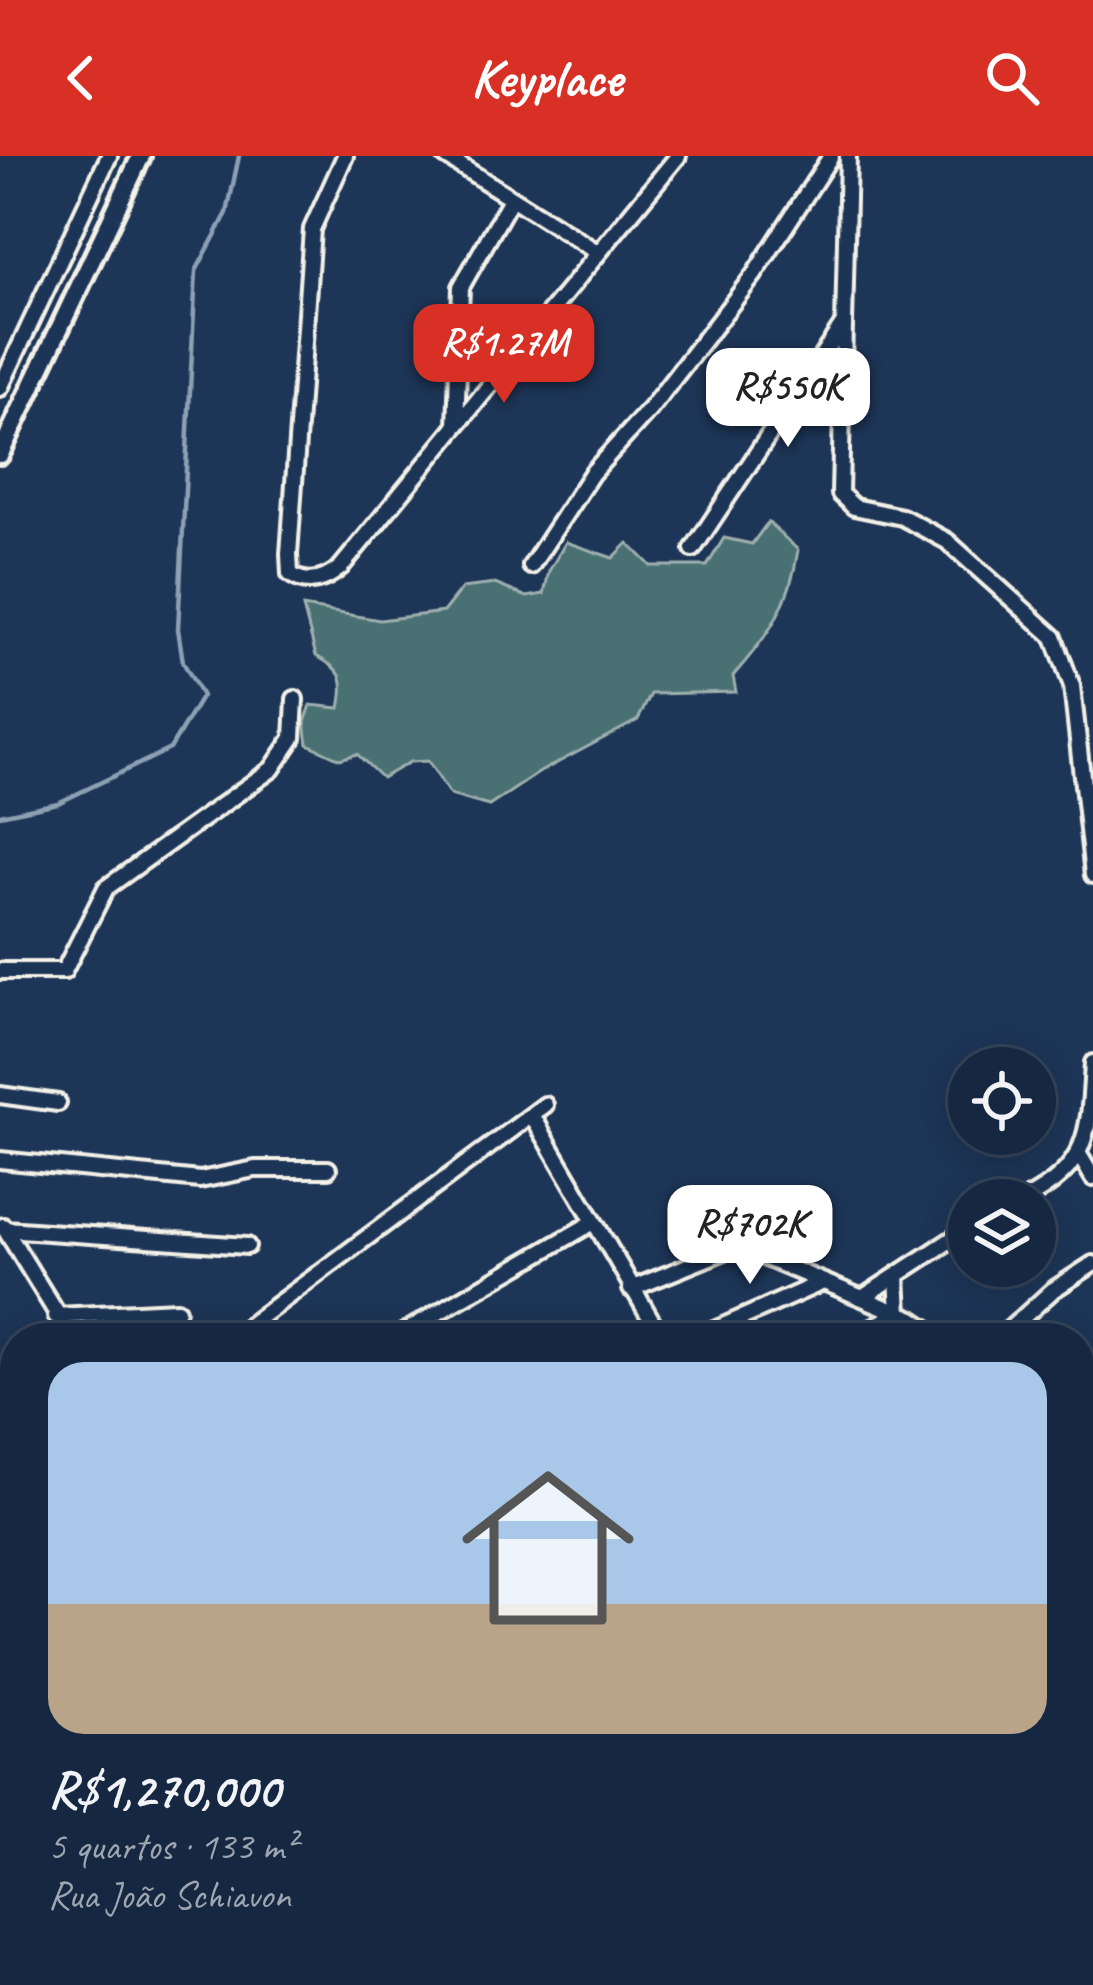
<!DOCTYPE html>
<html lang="pt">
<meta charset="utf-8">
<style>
body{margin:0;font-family:Caveat,sans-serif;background:#23344c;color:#f1f3f6;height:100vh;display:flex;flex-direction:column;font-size:45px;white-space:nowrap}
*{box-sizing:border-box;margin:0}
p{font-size:39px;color:#9ea6b1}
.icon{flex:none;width:66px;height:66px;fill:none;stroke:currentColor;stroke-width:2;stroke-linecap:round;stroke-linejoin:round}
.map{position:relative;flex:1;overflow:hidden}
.drawer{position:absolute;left:0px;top:1167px;width:1095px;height:663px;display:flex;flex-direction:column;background:#162841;border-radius:48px 48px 0 0;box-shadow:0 6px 30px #0003,0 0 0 3px #35445a}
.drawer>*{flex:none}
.fabs{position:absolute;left:948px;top:891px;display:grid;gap:24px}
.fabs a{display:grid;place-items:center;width:108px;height:108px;border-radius:50%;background:#162841;box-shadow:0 6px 30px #0003,0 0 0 3px #35445a;font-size:60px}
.price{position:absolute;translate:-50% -102px;padding:0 27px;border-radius:24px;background:#fff;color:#222;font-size:39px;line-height:78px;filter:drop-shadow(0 3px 6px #0008)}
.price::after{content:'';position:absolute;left:50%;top:72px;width:36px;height:27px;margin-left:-18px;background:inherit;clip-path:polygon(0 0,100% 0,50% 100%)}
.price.on{background:#d93025;color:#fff}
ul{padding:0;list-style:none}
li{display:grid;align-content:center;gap:24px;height:636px;padding:0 48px}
li span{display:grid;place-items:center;height:372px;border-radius:36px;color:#555}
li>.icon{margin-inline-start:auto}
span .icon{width:216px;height:216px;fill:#fffc;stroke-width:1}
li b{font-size:51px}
header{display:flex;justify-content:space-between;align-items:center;height:156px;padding:0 48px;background:#d93025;color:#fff;font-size:54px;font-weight:700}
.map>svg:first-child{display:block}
.green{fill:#4a7073;stroke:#9fb0ae;stroke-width:3}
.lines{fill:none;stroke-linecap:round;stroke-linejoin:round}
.stream{stroke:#8da1b3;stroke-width:4.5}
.service-casing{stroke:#f4f1e8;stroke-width:15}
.minor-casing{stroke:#f4f1e8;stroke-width:22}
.tertiary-casing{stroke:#f4f1e8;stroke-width:26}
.service{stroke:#1d3557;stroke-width:6}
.minor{stroke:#1d3557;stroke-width:14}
.tertiary{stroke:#1d3557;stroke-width:16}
</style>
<header><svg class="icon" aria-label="back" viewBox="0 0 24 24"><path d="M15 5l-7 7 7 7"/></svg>Keyplace<svg class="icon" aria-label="search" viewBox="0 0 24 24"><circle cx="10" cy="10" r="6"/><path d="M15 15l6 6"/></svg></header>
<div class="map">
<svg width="1093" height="1829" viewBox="0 0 1093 1829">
<rect width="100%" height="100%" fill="#1d3557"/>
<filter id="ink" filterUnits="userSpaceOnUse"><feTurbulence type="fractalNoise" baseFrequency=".00833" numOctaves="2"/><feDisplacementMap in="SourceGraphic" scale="24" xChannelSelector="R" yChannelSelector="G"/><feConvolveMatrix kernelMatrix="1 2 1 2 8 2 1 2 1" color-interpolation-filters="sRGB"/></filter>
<g filter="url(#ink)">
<path class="green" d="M768,366L798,394C790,449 769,479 733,520L736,536L651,538L638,564L540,616L489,650L450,639L428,605L410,606L382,622L357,598L340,603L308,588L305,566L311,549L340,552C346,523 343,514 316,500L303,451L380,464L443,456L462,432L495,428L527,441L544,438L549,415L566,386L613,402L628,387L651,410H707L724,382L752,388Z"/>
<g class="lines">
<path class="stream" d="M0,659L58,647L170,593L202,540L183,506L178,473L196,115L227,57L239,0"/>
<g class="service-casing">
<path id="service" d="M959,1829L971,1815"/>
</g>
<g class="minor-casing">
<path id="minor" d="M345,0L312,73L289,398L290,418C308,431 326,424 341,411L678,0
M445,0L597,96
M848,0L840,338L854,351L902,361L947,385L1054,481L1072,530L1093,719
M0,232L109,0
M456,270L461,131L511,43
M693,393L843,168
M531,410L592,317L650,253L754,119L831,0
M0,815H64L106,732L272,613L293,582L295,543
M0,939L58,947
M532,959L662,1182
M1080,1000L1093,1022
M0,1004L200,1024L255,1013H328
M1024,1044C1090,1010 1089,975 1093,907
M3,1070L72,1182
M5,1073L247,1090
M631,1133L737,1090L913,1163L941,1182
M862,1142L969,1072
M56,1160L177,1154
M232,1182L545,949
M394,1182L592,1067
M696,1182L823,1126
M852,1182L899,1157L897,1120
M1000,1182L1053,1134L1093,1108
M0,1299L15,1316
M1080,1336L1093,1365
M0,1477L15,1459
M0,1649L15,1661
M1080,1687L1093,1698
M200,1815L217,1829
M389,1815L408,1829
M461,1815L476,1829
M757,1815L775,1829
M109,1829L121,1815
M432,1829L452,1815"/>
</g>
<g class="tertiary-casing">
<path id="tertiary" d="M0,298L141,0"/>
</g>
<use href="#service" class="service"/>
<use href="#minor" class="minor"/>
<use href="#tertiary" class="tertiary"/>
</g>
</g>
</svg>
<div class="fabs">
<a><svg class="icon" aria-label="locate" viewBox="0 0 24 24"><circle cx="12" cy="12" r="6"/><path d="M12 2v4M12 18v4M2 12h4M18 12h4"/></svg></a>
<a><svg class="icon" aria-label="layers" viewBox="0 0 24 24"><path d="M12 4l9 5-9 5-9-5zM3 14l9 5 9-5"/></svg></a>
</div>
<b class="price on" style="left:504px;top:250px">R$1.27M</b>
<b class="price" style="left:788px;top:294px">R$550K</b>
<b class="price" style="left:750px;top:1131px">R$702K</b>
<section class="drawer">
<ul>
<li><span style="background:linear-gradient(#a9c7e8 65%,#b9a48a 0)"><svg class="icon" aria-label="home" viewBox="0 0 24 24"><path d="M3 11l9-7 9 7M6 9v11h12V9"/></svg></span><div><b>R$1,270,000</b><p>5 quartos · 133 m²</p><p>Rua João Schiavon</p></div></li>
</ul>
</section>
</div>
